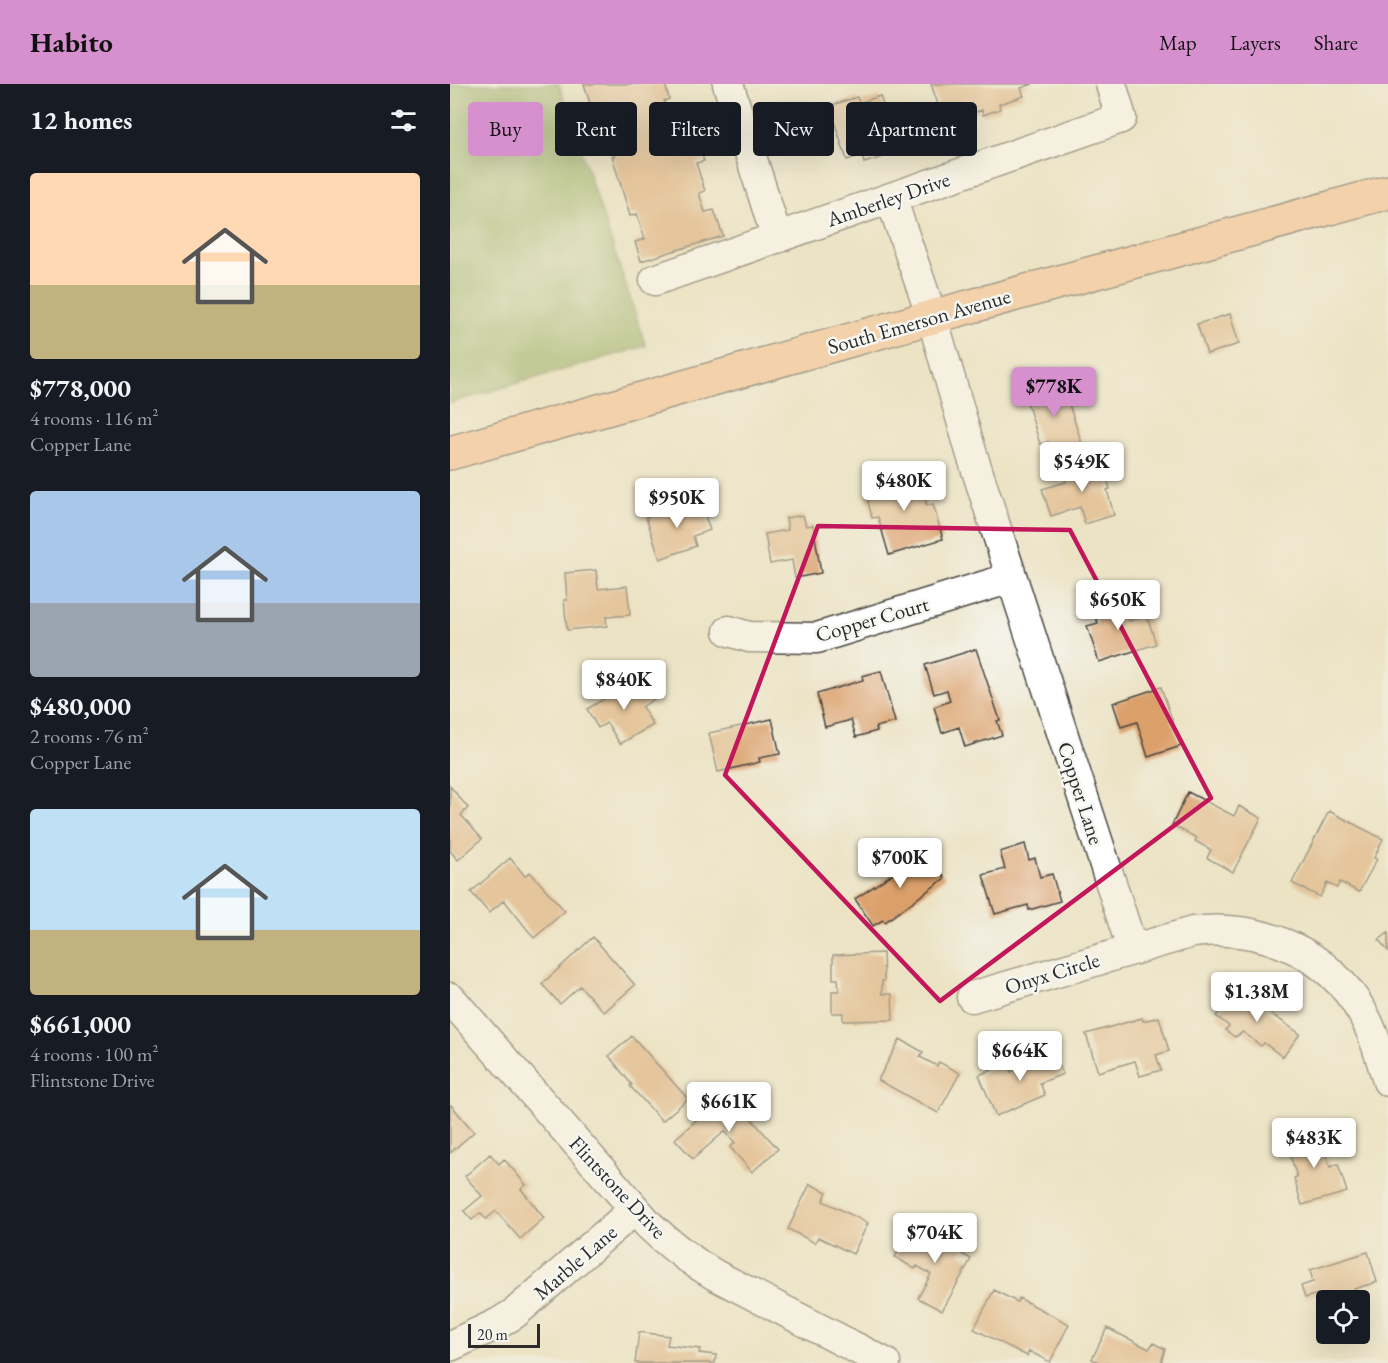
<!DOCTYPE html>
<meta charset="utf-8">
<style>
body{margin:0;font-family:"EB Garamond",serif;background:#20242c;color:#f1f3f6;height:100vh;display:flex;flex-direction:column;font-size:22px;white-space:nowrap}
*{box-sizing:border-box;margin:0}
p{font-size:20px;color:#9ea1a6}
.icon{flex:none;width:33px;height:33px;fill:none;stroke:currentColor;stroke-width:2;stroke-linecap:round;stroke-linejoin:round}
.map{position:relative;flex:1;overflow:hidden}
.drawer{display:flex;flex-direction:column;background:#171b24;width:450px}
.drawer>*{flex:none}
.top-card{position:absolute;left:18px;top:18px;width:570px;height:54px;display:flex;gap:12px}
.tools{position:absolute;left:866px;top:1206px;display:grid;gap:12px}
.tools a{display:grid;place-items:center;width:54px;height:54px;border-radius:6px;background:#171b24;box-shadow:0 6px 24px #0002;font-size:30px}
.scale{position:absolute;left:18px;bottom:15px;width:72px;box-sizing:border-box;padding-left:6px;border:3px solid #2b2b2b;border-top:0;font-size:16px;line-height:21px;white-space:nowrap;color:#2b2b2b;-webkit-text-stroke:4px #f6f6f2;paint-order:stroke}
.price{position:absolute;translate:-50% -51px;padding:0 14px;border-radius:6px;background:#fff;color:#222;font-size:20px;line-height:39px;filter:drop-shadow(0 2px 3px #0008)}
.price::after{content:'';position:absolute;left:50%;top:36px;width:18px;height:14px;margin-left:-9px;background:inherit;clip-path:polygon(0 0,100% 0,50% 100%)}
.price.current{background:#d690ce;color:#111}
ul{padding:0;list-style:none}
li{display:grid;align-content:center;gap:12px;height:318px;padding:0 30px}
li span{display:grid;place-items:center;height:186px;border-radius:6px;color:#555}
li>.icon{margin-inline-start:auto}
span .icon{width:108px;height:108px;fill:#fffc;stroke-width:1}
li b{font-size:26px}
h2{display:flex;justify-content:space-between;align-items:center;height:72px;padding:0 30px;font-size:26px}
.chip{padding:0 21px;border-radius:6px;background:#171b24;box-shadow:0 6px 24px #0002;font-size:21px;line-height:54px}
.chip.current{background:#d690ce;color:#111}
header{display:flex;align-items:center;gap:36px;box-sizing:border-box;height:84px;padding:0 30px;background:#d690ce;color:#111}
header strong{font-size:28px}
nav{display:flex;gap:33px;margin-inline-start:auto;font-size:21px}
main{display:flex;flex:1;min-height:0}
.map>svg:first-child{display:block}
.forest{fill:#8fac5f;stroke:#5d6c45;stroke-width:1.5}
.building{fill:#dba06b}
.lines{fill:none;stroke-linecap:round;stroke-linejoin:round}
.minor-casing{stroke:#484742;stroke-width:33}
.major-casing{stroke:#484742;stroke-width:36}
.minor{stroke:#fff;stroke-width:30}
.major{stroke:#fbbb8d;stroke-width:33}
.marked{fill:none;stroke:#c2185b;stroke-width:4.5;stroke-linejoin:round}
.labels{text-anchor:middle;dominant-baseline:central;stroke-width:5;stroke-linejoin:round;paint-order:stroke}
.street-label{font-size:21px;fill:#2b2b2b;stroke:#f6f6f2}
</style>
<header>
<strong>Habito</strong>
<nav><a>Map</a><a>Layers</a><a>Share</a></nav>
</header>
<main>
<section class="drawer">
<h2>12 homes<svg class="icon" aria-label="filters" viewBox="0 0 24 24"><path d="M4 7h16M4 17h16"/><circle cx="9" cy="7" r="2"/><circle cx="15" cy="17" r="2"/></svg></h2>
<ul>
<li><span style="background:linear-gradient(#ffd9b3 60%,#c2b280 0)"><svg class="icon" aria-label="home" viewBox="0 0 24 24"><path d="M3 11l9-7 9 7M6 9v11h12V9"/></svg></span><div><b>$778,000</b><p>4 rooms · 116 m²</p><p>Copper Lane</p></div></li>
<li><span style="background:linear-gradient(#a9c7e8 60%,#9aa5b1 0)"><svg class="icon" aria-label="home" viewBox="0 0 24 24"><path d="M3 11l9-7 9 7M6 9v11h12V9"/></svg></span><div><b>$480,000</b><p>2 rooms · 76 m²</p><p>Copper Lane</p></div></li>
<li><span style="background:linear-gradient(#bfe0f5 65%,#c2b280 0)"><svg class="icon" aria-label="home" viewBox="0 0 24 24"><path d="M3 11l9-7 9 7M6 9v11h12V9"/></svg></span><div><b>$661,000</b><p>4 rooms · 100 m²</p><p>Flintstone Drive</p></div></li>
</ul>
</section>
<div class="map">
<svg width="938" height="1279" viewBox="0 0 938 1279">
<rect width="100%" height="100%" fill="#f6f6f2"/>
<filter id="ink" filterUnits="userSpaceOnUse"><feTurbulence type="fractalNoise" baseFrequency=".0167" numOctaves="2"/><feDisplacementMap in="SourceGraphic" scale="12" xChannelSelector="R" yChannelSelector="G"/><feConvolveMatrix kernelMatrix="1 2 1 2 8 2 1 2 1" color-interpolation-filters="sRGB"/></filter>
<filter id="wash" filterUnits="userSpaceOnUse"><feTurbulence type="fractalNoise" baseFrequency=".008" numOctaves="4" result="noise"/><feDisplacementMap in="SourceGraphic" scale="24" xChannelSelector="R" yChannelSelector="G"/><feGaussianBlur stdDeviation="1.35" result="paint"/><feColorMatrix in="noise" values="0 0 0 0 0 0 0 0 0 0 0 0 0 0 0 0 0 1.4 0 .05"/><feComposite in="paint" operator="in"/></filter>
<g filter="url(#wash)">
<rect width="100%" height="100%" fill="#ece3c5"/>
<path class="forest" d="M0,0H109L196,262L0,319Z"/>
<g id="blocks">
<path class="building" d="M134,0H215L219,15L214,17L217,27L221,26L225,38L231,36L240,62L248,59L254,77L246,79L255,107L249,109L255,128L264,126L273,152L191,177L185,158L195,155L187,130L180,132L162,72H165L161,59L169,56L165,46L161,48L157,37L150,39L146,27L143,29Z
M481,0H583L571,4L574,12L549,20L550,25L533,31L532,26L506,35L503,28L492,32Z
M430,12L446,59L430,64L433,73L414,79L412,71L397,76L379,22L407,13L409,19Z
M780,230L789,260L757,270L747,240Z
M611,296L633,363L603,373L598,358L590,360L574,308Z
M651,376L660,405L657,406L664,431L635,440L630,423L601,432L592,405L616,398L613,389Z
M466,383L477,422L483,420L493,455L439,471L428,433L422,434L416,409L434,404L430,393Z
M250,418L260,446L243,452L246,462L210,475L196,433L224,423L226,426Z
M353,431L356,442L363,441L371,489L345,494L342,476L320,480L315,450L338,446L336,434Z
M146,486L148,505L177,502L180,531L156,533L157,542L117,546L114,516H117L115,489Z
M670,513L679,537L697,532L706,560L649,578L637,542L648,539L642,522Z
M526,565L550,636L547,637L552,651L515,663L509,643L492,649L484,623L500,617L497,606L484,610L475,581Z
M431,587L445,638L426,643L427,647L406,653L401,636L375,643L367,610L413,596L412,592Z
M191,593L204,615L192,623L203,641L170,660L157,639L148,644L137,625Z
M711,603L731,662L698,673L687,638L671,643L663,619Z
M322,635L330,670L309,674L310,678L268,688L259,649Z
M0,702L18,724L11,731L32,755L8,776L0,767Z
M738,708L784,732L789,722L811,734L783,788L757,774L761,766L745,757L747,754L722,741Z
M879,727L933,755L924,774L927,775L909,808L890,798L887,804L877,799L870,813L842,799Z
M575,760L579,776L585,774L590,793L602,790L610,817L579,826L578,821L545,830L533,791L555,785L550,768Z
M477,767L495,794L435,838L433,836L423,842L405,815Z
M60,774L75,792L80,788L115,827L84,854L54,816L39,829L21,808Z
M938,849V867L929,856Z
M143,853L185,901L154,928L130,902L110,920L92,900Z
M433,869L434,897H432V910H442L443,936L393,937V929H382V907H389L388,895H383V871Z
M803,907L818,918L813,924L850,950L833,973L814,959L811,962L793,948L785,953L775,946L779,942L766,932L783,909L795,918Z
M709,933L719,967L706,971L711,986L690,992L685,977L648,988L636,950L692,934L693,937Z
M182,952L238,1015L212,1037L180,1002L182,1001L159,972Z
M450,955L473,968L470,973L487,982L489,978L510,989L488,1029L428,996Z
M602,964L613,990L590,999L595,1011L546,1032L529,991L558,979L561,988L577,981L575,975Z
M278,1008L328,1065L302,1088L280,1063L285,1059L275,1047L243,1075L225,1055Z
M1,1021L24,1048L0,1069V1023Z
M868,1045L880,1083L888,1080L897,1108L852,1121L844,1094L847,1093L835,1055Z
M40,1070L49,1080L54,1075L76,1101L71,1105L94,1134L70,1155L46,1127L36,1135L30,1129L22,1136L14,1127L32,1112L15,1092Z
M360,1100L377,1108L373,1117L418,1139L403,1170L368,1153L365,1159L338,1145Z
M463,1142L481,1153L485,1145L515,1161L510,1169L521,1175L492,1227L468,1214L481,1190L467,1182L465,1185L445,1173Z
M918,1168L927,1198L904,1205L907,1216H876L875,1237L867,1210L855,1214L851,1202L863,1198L860,1186Z
M544,1206L567,1218L569,1214L619,1240L600,1278L579,1267L577,1272L524,1245Z
M657,1244L699,1265L703,1259L715,1265L711,1279H650L642,1275Z
M189,1248L219,1252L217,1261L250,1265L249,1269L266,1271L265,1279H185Z
M879,1250H895L880,1255Z"/>
</g>
</g>
<g filter="url(#ink)">
<use href="#blocks" fill-opacity="0" stroke="#484742" stroke-width="1.5"/>
<g class="lines">
<g class="minor-casing">
<path id="minor" d="M278,0L327,154
M441,114L482,233L522,371L682,864
M205,196L671,34L661,0
M279,547L299,553L367,554L561,494
M522,913L743,848C810,840 877,867 912,928C924,949 931,974 938,997
M0,914L199,1141C219,1160 241,1177 265,1191L435,1279
M0,1262L49,1239L65,1229L185,1125"/>
</g>
<g class="major-casing">
<path id="major" d="M0,369L482,233L938,108"/>
</g>
<use href="#minor" class="minor"/>
<use href="#major" class="major"/>
</g>
</g>
<path d="M0 0H938V1279H0ZM368,442L620,446L761,714L490,917L275,691Z" fill="#ece3c5" fill-opacity=".55" fill-rule="evenodd"/>
<path class="marked" d="M368,442L620,446L761,714L490,917L275,691Z"/>
<g class="labels">
<g class="street-label">
<text transform="translate(438 115) rotate(-19)">Amberley Drive</text>
<text transform="translate(469 237) rotate(-16)">South Emerson Avenue</text>
<text transform="translate(422 535) rotate(-16)">Copper Court</text>
<text transform="translate(631 709) rotate(72)">Copper Lane</text>
<text transform="translate(602 889) rotate(-17)">Onyx Circle</text>
<text transform="translate(168 1103) rotate(47)">Flintstone Drive</text>
<text transform="translate(125 1178) rotate(-41)">Marble Lane</text>
</g>
</g>
</svg>
<div class="tools">
<a><svg class="icon" aria-label="locate" viewBox="0 0 24 24"><circle cx="12" cy="12" r="6"/><path d="M12 2v4M12 18v4M2 12h4M18 12h4"/></svg></a>
</div>
<div class="scale">20 m</div>
<b class="price current" style="left:604px;top:334px">$778K</b>
<b class="price" style="left:632px;top:409px">$549K</b>
<b class="price" style="left:454px;top:428px">$480K</b>
<b class="price" style="left:227px;top:445px">$950K</b>
<b class="price" style="left:668px;top:547px">$650K</b>
<b class="price" style="left:174px;top:627px">$840K</b>
<b class="price" style="left:450px;top:805px">$700K</b>
<b class="price" style="left:807px;top:939px">$1.38M</b>
<b class="price" style="left:570px;top:998px">$664K</b>
<b class="price" style="left:279px;top:1049px">$661K</b>
<b class="price" style="left:864px;top:1085px">$483K</b>
<b class="price" style="left:485px;top:1180px">$704K</b>
<div class="top-card">
<a class="chip current">Buy</a>
<a class="chip">Rent</a>
<a class="chip">Filters</a>
<a class="chip">New</a>
<a class="chip">Apartment</a>
</div>
</div>
</main>
